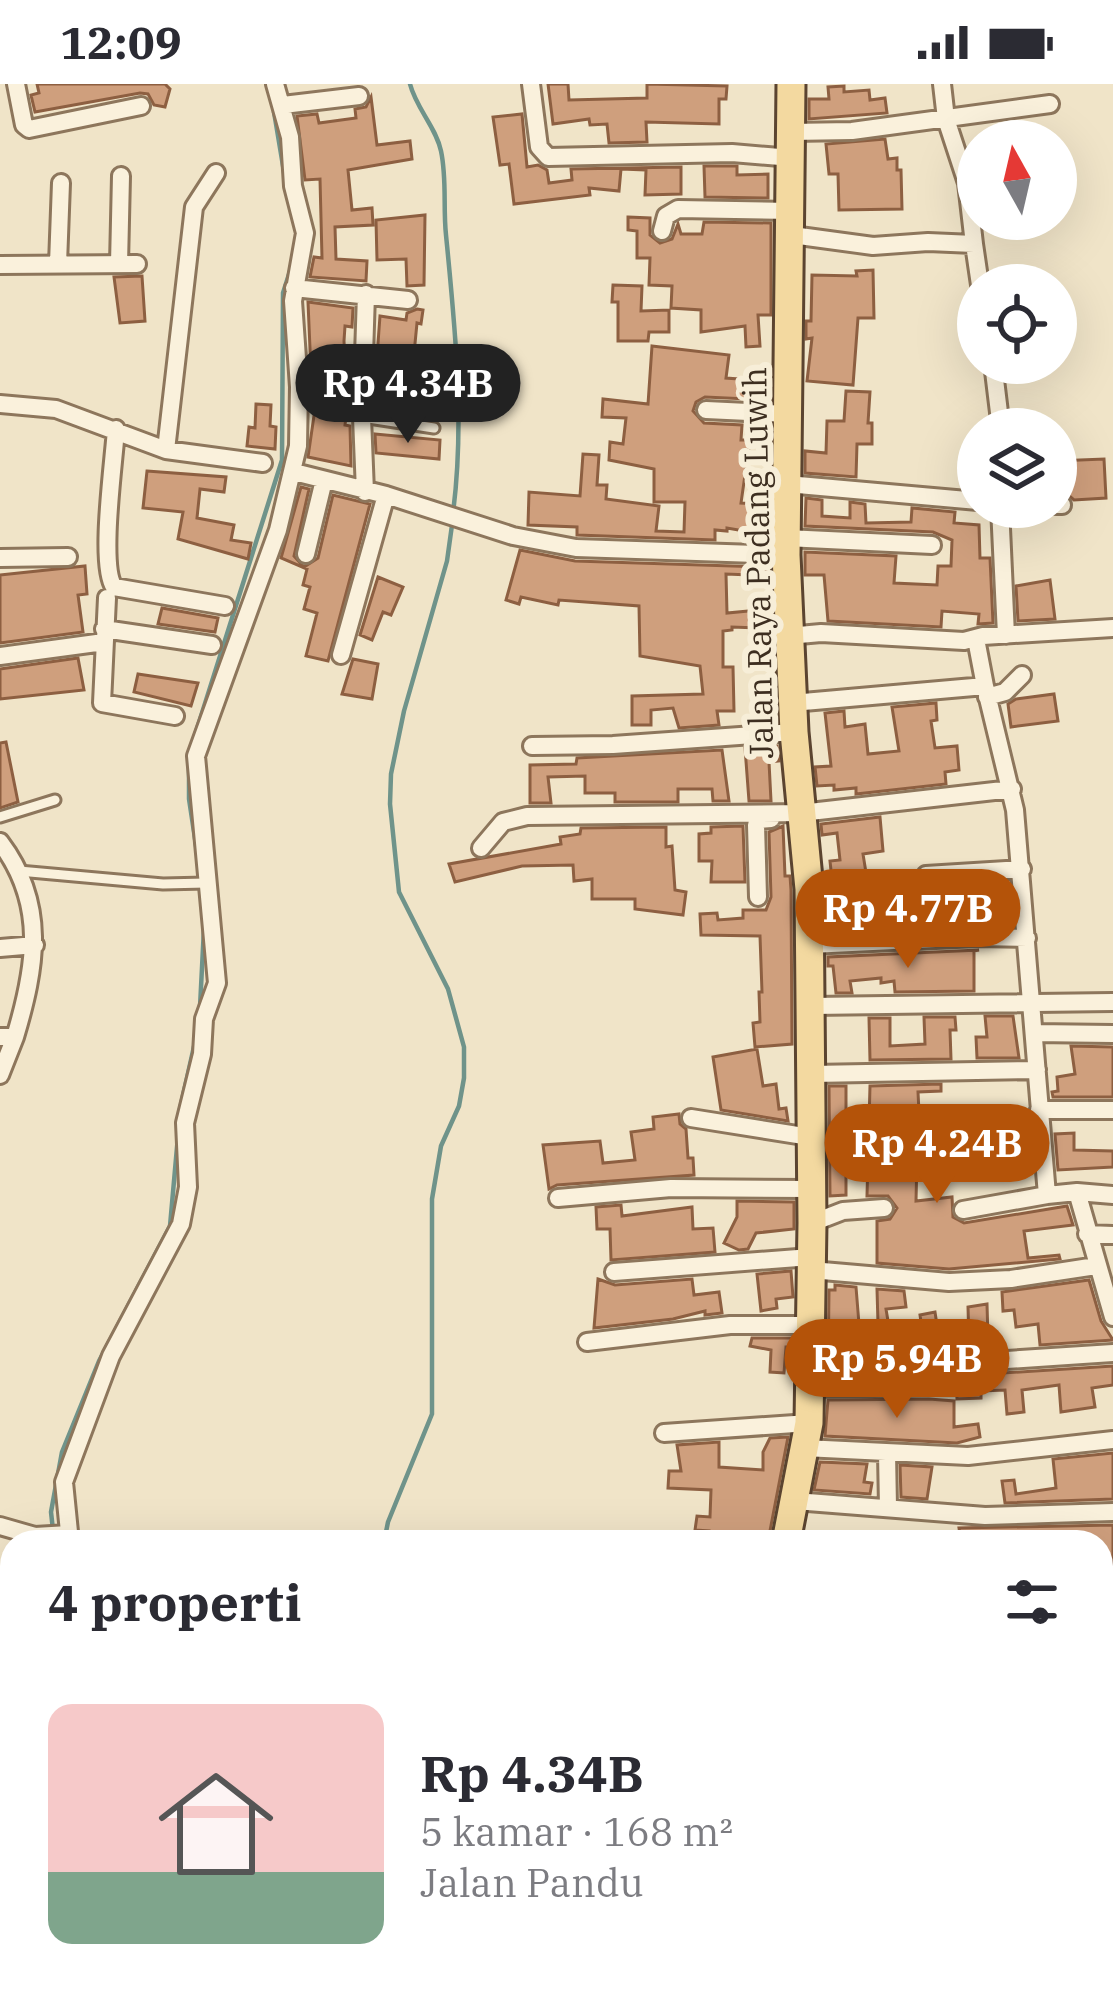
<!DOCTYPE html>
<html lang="id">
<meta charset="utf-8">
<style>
body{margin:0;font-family:"IBM Plex Serif",serif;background:#f7f7f7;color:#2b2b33;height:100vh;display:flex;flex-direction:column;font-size:45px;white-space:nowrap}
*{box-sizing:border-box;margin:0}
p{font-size:39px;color:#7c7c81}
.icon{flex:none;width:66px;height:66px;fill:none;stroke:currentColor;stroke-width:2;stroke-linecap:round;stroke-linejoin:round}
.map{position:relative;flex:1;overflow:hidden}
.side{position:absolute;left:0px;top:1446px;width:1113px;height:471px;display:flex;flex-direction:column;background:#fff;border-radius:36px 36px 0 0;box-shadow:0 12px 48px #0002}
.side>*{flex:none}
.needle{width:78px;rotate:352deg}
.fabs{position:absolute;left:957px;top:36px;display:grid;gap:24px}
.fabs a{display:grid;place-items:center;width:120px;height:120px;border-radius:50%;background:#fff;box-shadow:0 12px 48px #0002;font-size:60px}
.price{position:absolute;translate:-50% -102px;padding:0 27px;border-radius:42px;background:#b45309;color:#fff;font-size:39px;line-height:78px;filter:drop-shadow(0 3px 6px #0008)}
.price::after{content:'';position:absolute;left:50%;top:72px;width:36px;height:27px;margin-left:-18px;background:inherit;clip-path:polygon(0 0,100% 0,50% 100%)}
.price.active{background:#222;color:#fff}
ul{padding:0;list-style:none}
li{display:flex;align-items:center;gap:36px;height:300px;padding:0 48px}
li+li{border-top:3px solid #e1e1e2}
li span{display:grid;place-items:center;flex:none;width:336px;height:240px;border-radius:24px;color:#555}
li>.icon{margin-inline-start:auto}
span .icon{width:144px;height:144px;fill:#fffc;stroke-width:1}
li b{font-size:51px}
h2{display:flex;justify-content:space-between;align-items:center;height:144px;padding:0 48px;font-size:51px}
.status{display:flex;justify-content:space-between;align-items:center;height:84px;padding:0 60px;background:#fff;direction:ltr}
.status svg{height:33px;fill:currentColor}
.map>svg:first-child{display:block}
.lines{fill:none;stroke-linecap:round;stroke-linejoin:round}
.stream{stroke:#6f938a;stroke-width:4.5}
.building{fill:#cf9f7d;stroke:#8d5f41;stroke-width:3}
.lane-casing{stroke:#8d765c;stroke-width:15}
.street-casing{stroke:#8d765c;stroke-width:22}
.secondary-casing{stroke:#6f573f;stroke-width:30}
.primary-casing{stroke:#5b4430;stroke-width:33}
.lane{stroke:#faf1dc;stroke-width:9}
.street{stroke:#faf1dc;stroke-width:16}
.secondary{stroke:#faf1dc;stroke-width:24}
.primary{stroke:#f3d9a0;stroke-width:27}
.labels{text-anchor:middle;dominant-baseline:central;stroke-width:12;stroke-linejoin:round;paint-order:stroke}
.street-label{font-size:33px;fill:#3d2e20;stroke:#f7eed8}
</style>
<div class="status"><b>12:09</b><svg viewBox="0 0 49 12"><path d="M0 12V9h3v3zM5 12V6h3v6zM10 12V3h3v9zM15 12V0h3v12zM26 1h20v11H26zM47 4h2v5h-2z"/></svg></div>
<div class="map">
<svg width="1113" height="1915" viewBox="0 0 1113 1915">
<rect width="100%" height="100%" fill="#f0e4c8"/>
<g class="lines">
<path class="stream" d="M410,0C416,24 436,43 441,67C447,95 443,123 446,151C455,243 465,337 453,429
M274,28L285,94
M190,667L282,376L283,209L291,184
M189,678V715L197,768
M200,923L204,844
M178,1034L195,958
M53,1446L51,1428L62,1368L99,1277L170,1142L178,1052
M384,1458L388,1438L432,1330V1115L441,1062L459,1022L464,994V963L448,905L399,808L390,720L391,690L404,627L447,477L452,441
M0,1576L12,1568
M334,1915L335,1905"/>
</g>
<path class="building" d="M37,0H165L170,5L165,23L154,21L148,10L140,9L35,28L31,11L39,9Z
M548,0H568L569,16L647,14V0L727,2L726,15H719V40L646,38L647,58L609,59L607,40L590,41L589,35L553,40Z
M844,2V8L869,6L870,16L885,14L887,29L809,35V15H829L828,3Z
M371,13L377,61L410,57L412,75L348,86L352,126L372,124L373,141L335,143L336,175L367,177L366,197L310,193L314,173L322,174L320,95L305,96L297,32L317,30L319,39L356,34L355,25L366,23Z
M522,30L527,83L538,81L547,86L549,99L572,96L571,85L681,83V110L645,111L646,86L621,85L619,107L589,104L590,111L514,120L509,80L500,81L493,33Z
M885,55L888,75L897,74V86H901L902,125L839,126L838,90H829L826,60Z
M704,82H737V91L768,90V114L705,113Z
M425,131L424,201L407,202L406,175L377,176L376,136Z
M628,133L650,134V151L660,159L672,155L678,140L681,150H702L704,138L771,139V231H758L760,262L746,263L745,242L701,248V226L671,224L672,202L649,201L650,174H637V147L628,146Z
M873,186L874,234H858L853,301L807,297L812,254L806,255V237H811L812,191L857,192L856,187Z
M142,192L145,237L120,239L114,193Z
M613,201L642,202L641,227L669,226V248H649L648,257H618V218H612Z
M308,218L353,224L352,243L345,242L344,257L346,301H350L345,341L350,342L351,382L308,373L317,311H312Z
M417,225L423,226L421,240L417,239L413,280L377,273L380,232L406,236L407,229Z
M652,262L729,271L726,294L768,297L767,316L705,313L696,318L693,327L704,339L742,341L741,356H750L741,419L761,420L760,437H768V458L756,457V449L727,444V447L715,446V456L577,451V443L528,441L529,408L580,412L583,370L599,371L597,401H607L606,415L659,422L656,447L684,448L685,418H654V385L609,376L610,358L623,360L626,334L602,333L603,315L648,320Z
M846,307L870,308L868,339H872V360H857L856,393L805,389V367L826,369L827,337H844Z
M256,320L271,321L270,342L276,343L275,365L247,362L249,343L255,344Z
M375,350L440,356L439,375L376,369Z
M1104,375L1106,414L1074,416L1067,410L1056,408V377Z
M147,387L226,393L224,408L200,405L197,434L234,441L231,456L251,459L248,475L178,455L183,428L143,424Z
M301,403L309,405L294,472L304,483L318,474L333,411L370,420L328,577L306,572L317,529L304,525L310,503L303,501L307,485L281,474Z
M806,414L822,416V432L850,434V418L865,420L866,439L911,438L912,424L955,428L954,439L979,441L980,474H990L993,539L978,540L979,530L942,527L941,543L828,537L824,491H805V468L896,472L894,499L937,501L938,482H951L952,456L933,448L805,442Z
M520,466L575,477L766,483V498H750V491L726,490L727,529L770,525L772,564L761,566L758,544L732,543V546L723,547V583H733L734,627H717L719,641L679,644L673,624L651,626V641H632V612L703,610L700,582L640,572L639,522L559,516L558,521L521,513L519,520L506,516Z
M85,482L87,510L78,511L83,548L0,559V491Z
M378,493L403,503L391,531L383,528L372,556L360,551Z
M1050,496L1055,535L1018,537L1016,502Z
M162,524L218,534L215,548L158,540Z
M78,574L84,606L0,615V585Z
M353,575L378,580L372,615L342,610Z
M138,590L198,599L191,622L134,608Z
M1054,610L1058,637L1011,643L1008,620L1016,615Z
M936,619L937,636L931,637L935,664L957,662L959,686L945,688L946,700L856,710V704L834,706V701L817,702L815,683L831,682L825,629L844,627L845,643L865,640L868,670L899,667L892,623Z
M6,658L18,718L0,724V659Z
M777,662L779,677L769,678L771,717H749L745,664Z
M722,666L729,717H713L712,705H678V718H615V709H585V692L548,693L551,719H530V681L576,680L577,674Z
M880,733L883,767L863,770L867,795L880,794L879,841L921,838V829L940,828L941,842L829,847L826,796H832L830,777L840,776L837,749L822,751L821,740Z
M743,742L745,798H711L712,777H699V750L711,749V743Z
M783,742L785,792H790L791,806L792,960L755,963L753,939L760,938L759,908H762L760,852L701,851L700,830L717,829L718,836L743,834V826H766L771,813L769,748Z
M666,743V763L672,762L675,806L686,808L683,831L635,825V815H592V795L574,797L573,781L522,782L455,798L449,780L561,760L560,753L580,750L581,744Z
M979,866L974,867V907L895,908L894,897L881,899V894L850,897L852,909H836L833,882H828V873Z
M985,932H1013L1019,974H977L976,953H987Z
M924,933H955L956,946H950L951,975L870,976L869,934H890V962L925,960Z
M1071,962L1113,963V1013H1053L1052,1008L1058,1007L1057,993L1075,990Z
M757,965L763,1002L776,1000L779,1025L786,1024L788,1037L721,1026L713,973Z
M941,1000V1007L918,1008L919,1028H901L902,1033L884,1035L891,1079L917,1075L916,1117L952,1113L953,1133L964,1139L1067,1122L1073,1141L1024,1147L1028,1174L1059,1171L1060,1175L949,1185L877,1179V1137L890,1135L897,1124L888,1112H867L870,1002Z
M829,1002H846V1042H837V1084L846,1082V1111L830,1112Z
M679,1030L680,1040L686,1045L688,1074H693L694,1091L557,1101L549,1105L543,1061L600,1057L603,1079L635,1076L631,1048L654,1045L653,1033Z
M1074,1049V1066L1113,1067V1083L1058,1086L1055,1050Z
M737,1117L794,1118V1145L756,1149L748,1165L739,1166L724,1159L737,1133Z
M621,1121L622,1132L692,1123L693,1145L713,1144L715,1168L611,1176L610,1145H597L596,1123Z
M791,1187L793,1213L776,1215L777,1224L761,1227L757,1190Z
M598,1195L615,1201L692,1195L694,1211L719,1208L722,1229L705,1231V1227L673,1235L594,1244Z
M1089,1196L1101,1237L1113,1256L1040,1261L1038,1240L1016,1243L1014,1226L1003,1227L1002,1208Z
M835,1201L856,1203L859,1240H878L877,1205L904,1207L906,1223L886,1225L892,1261L924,1258L920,1231L935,1228L940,1261L969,1258L968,1223L987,1220L988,1254L999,1252L1000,1264L944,1268L928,1280L916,1281L917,1290L828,1291L829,1206H835Z
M752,1254H792V1263H786L784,1289L770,1288L771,1266L750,1262Z
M1113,1282V1301L1092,1304L1095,1323L1061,1328L1059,1301L1022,1306L1024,1328L1007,1330L1005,1306L981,1307V1314L957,1315L956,1292Z
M929,1315L954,1317V1343L978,1340L980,1353L957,1359L825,1352L828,1316Z
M788,1353L769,1452L731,1449L729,1458H708L709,1447L695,1446L697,1432L710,1433L711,1406L668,1404L669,1387H681L677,1361L719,1358V1383L763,1386V1368L770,1354Z
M1113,1369V1415L1005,1419L1002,1397L1014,1396L1016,1410L1056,1404L1053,1375Z
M820,1378L867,1380L864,1398L872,1399L870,1410L814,1406Z
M900,1381L932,1383L927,1415L901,1413Z
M1113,1441V1500L1101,1501V1458H989V1454L961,1457L959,1444Z"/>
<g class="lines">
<g class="lane-casing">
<path id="lane" d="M362,333L434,344
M0,733L55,716
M19,787L163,800L206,799"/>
</g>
<g class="street-casing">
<path id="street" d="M16,0L24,41L29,45L141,22
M531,0L539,63L548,73L732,69L792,74
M283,21L359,12
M791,48L852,47L1050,20
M662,147L666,132L678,125L792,127
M792,151L873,162L928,158L974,160L967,99L946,35L942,0
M974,160L980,201
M58,180L61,99
M119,180L121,92
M0,181L137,180
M294,204L408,216
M993,279L1001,345
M0,320L56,325L166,366L263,379
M706,326L787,330
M116,345C114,377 99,481 114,503L225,522
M166,366L194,123L216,89
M294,388L386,411L513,452L576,464L786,471
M787,400L978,417
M365,408L362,333L366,210
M1056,421H1062
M1000,423L1006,551
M786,454L932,461
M306,470L324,396
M0,474L68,473
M107,514L102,619L175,632
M104,545L212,561
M788,552L821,549L964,557L983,552L1113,544
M341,571L386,411
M0,572L104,558
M985,602L1015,726L1047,1111L1077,1108L1113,1233
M987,613L1005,608L1022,591
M792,619L985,602L976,555
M532,662L613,661L794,648
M0,758C47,820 36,883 15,953H0
M481,764L503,738L527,732L801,729L1012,705
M926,791L1022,785
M758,813L756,741L760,736L771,735
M810,861L977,853L1027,854
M0,864L35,861
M812,922L1113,918
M1034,949L1113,950
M812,990L1037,986
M0,991L15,953
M1039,1026H1113
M691,1034L810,1053
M1077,1108L1113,1111
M558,1114L671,1104L810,1105
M963,1126L1047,1111
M812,1139L843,1127L884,1124
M1087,1150L1113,1151
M811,1186L949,1198L1011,1195L1096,1182
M614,1188L811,1173
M587,1258L730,1241H810
M810,1304L939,1302L943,1297L940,1284L946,1280L1113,1269
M664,1349L809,1339
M804,1364L968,1372L1113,1356
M887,1369L888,1423
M795,1417L985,1432L1113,1428
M0,1442L35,1452L69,1450
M70,1458L64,1398L111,1272L181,1140L188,1103L185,1039L202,970L204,935L217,899L196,672L278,446L298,362L299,303L293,217L305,149L293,102L290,53L275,0
M1101,1529H1102
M1101,1575H1113
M1101,1625H1113
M1101,1676H1113
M0,1684L12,1673
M182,1905V1915
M9,1915L12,1845
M68,1915V1905
M126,1915V1905
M1086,1915L1087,1905"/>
</g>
<g class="secondary-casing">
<path id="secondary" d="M1101,1775L1113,1773"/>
</g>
<g class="primary-casing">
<path id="primary" d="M786,1458L809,1339L812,1139L809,805L794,648L786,471L791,0
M697,1915L698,1905"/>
</g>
<use href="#lane" class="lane"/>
<use href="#street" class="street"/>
<use href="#secondary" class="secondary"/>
<use href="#primary" class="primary"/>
</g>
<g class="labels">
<g class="street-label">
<text transform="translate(757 479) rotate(-91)">Jalan Raya Padang Luwih</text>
</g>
</g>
</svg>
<div class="fabs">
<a><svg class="needle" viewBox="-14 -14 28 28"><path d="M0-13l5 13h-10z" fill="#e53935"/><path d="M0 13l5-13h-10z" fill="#7c7c81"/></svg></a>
<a><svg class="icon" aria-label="locate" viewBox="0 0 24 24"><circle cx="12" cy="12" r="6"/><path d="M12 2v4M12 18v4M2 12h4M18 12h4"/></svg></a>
<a><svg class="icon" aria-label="layers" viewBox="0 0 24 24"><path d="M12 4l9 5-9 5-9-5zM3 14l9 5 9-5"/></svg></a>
</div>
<b class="price active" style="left:408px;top:362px">Rp 4.34B</b>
<b class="price" style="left:908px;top:887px">Rp 4.77B</b>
<b class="price" style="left:937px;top:1122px">Rp 4.24B</b>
<b class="price" style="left:897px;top:1337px">Rp 5.94B</b>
<section class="side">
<h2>4 properti<svg class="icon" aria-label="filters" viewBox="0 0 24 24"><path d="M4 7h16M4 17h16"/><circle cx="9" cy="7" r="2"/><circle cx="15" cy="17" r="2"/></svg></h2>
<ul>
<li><span style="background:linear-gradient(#f6c9c9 70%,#7fa58c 0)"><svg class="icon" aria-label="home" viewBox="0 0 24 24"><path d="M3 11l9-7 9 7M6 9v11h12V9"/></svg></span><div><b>Rp 4.34B</b><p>5 kamar · 168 m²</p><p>Jalan Pandu</p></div></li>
</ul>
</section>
</div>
